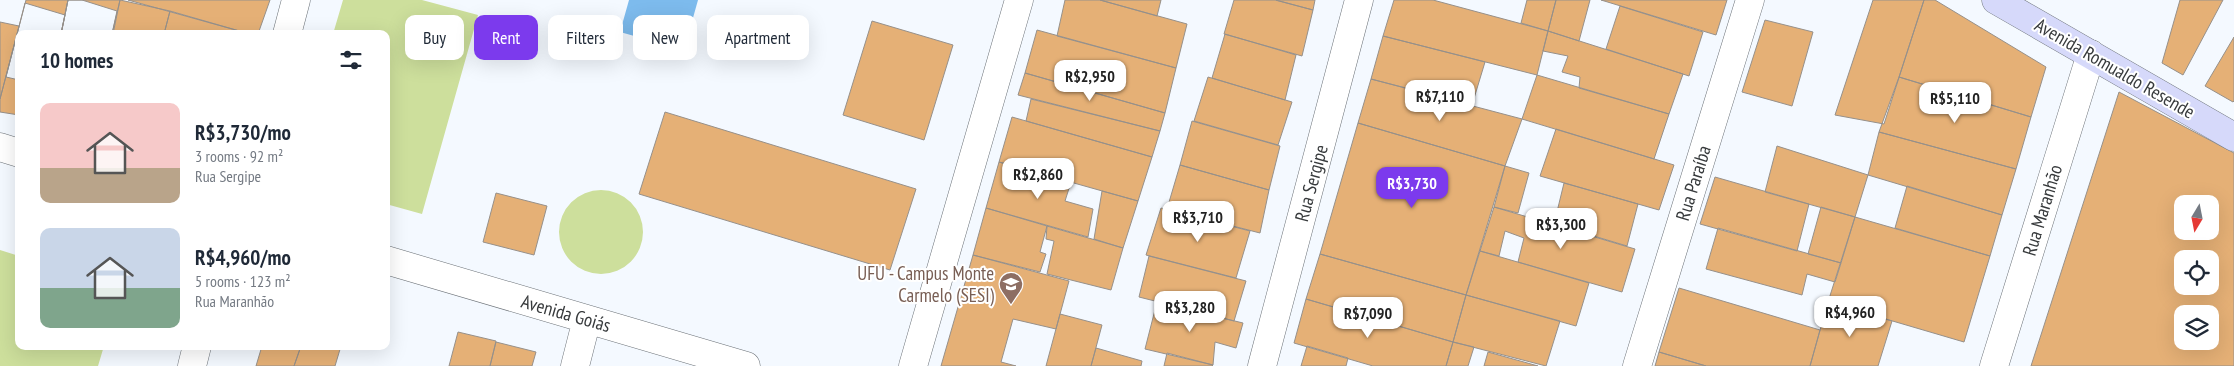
<!DOCTYPE html>
<meta charset="utf-8">
<style>
body{margin:0;font-family:"PT Sans Narrow",sans-serif;background:#f2f2f3;color:#1f2937;height:100vh;display:flex;flex-direction:column;font-size:19px;white-space:nowrap}
*{box-sizing:border-box;margin:0}
p{font-size:16px;color:#747a83}
.icon{flex:none;width:28px;height:28px;fill:none;stroke:currentColor;stroke-width:2;stroke-linecap:round;stroke-linejoin:round}
.map{position:relative;flex:1;overflow:hidden}
.panel{position:absolute;left:15px;top:30px;width:375px;height:320px;display:flex;flex-direction:column;background:#fff;border-radius:10px;box-shadow:0 5px 20px #0002}
.panel>*{flex:none}
.hud{position:absolute;left:405px;top:15px;width:475px;height:45px;display:flex;gap:10px}
.needle{width:32px;rotate:190deg}
.buttons{position:absolute;left:2174px;top:195px;display:grid;gap:10px}
.buttons a{display:grid;place-items:center;width:45px;height:45px;border-radius:10px;background:#fff;box-shadow:0 5px 20px #0002;font-size:25px}
.price{position:absolute;translate:-50% -42px;padding:0 11px;border-radius:10px;background:#fff;color:#222;font-size:16px;line-height:32px;filter:drop-shadow(0 1px 2px #0008)}
.price::after{content:'';position:absolute;left:50%;top:30px;width:15px;height:11px;margin-left:-8px;background:inherit;clip-path:polygon(0 0,100% 0,50% 100%)}
.price.active{background:#7c3aed;color:#fff}
ul{padding:0;list-style:none}
li{display:flex;align-items:center;gap:15px;height:125px;padding:0 25px}
li span{display:grid;place-items:center;flex:none;width:140px;height:100px;border-radius:10px;color:#555}
li>.icon{margin-inline-start:auto}
span .icon{width:60px;height:60px;fill:#fffc;stroke-width:1}
li b{font-size:21px}
h2{display:flex;justify-content:space-between;align-items:center;height:60px;padding:0 25px;font-size:21px}
.chip{padding:0 18px;border-radius:10px;background:#fff;box-shadow:0 5px 20px #0002;font-size:18px;line-height:45px}
.chip.active{background:#7c3aed;color:#fff}
.map>svg:first-child{display:block}
.green{fill:#cddf9c}
.water{fill:#7dbbed}
.building{fill:#e5b076;stroke:#96908a;fill-rule:evenodd}
.lines{fill:none;stroke-linecap:round;stroke-linejoin:round}
.street-casing{stroke:#6b7177;stroke-width:29}
.secondary-casing{stroke:#6b7177;stroke-width:29}
.street{stroke:#fff;stroke-width:28}
.secondary{stroke:#d6d9fa;stroke-width:28}
.labels{text-anchor:middle;dominant-baseline:central;stroke-width:4;stroke-linejoin:round;paint-order:stroke}
.street-label{font-size:19px;fill:#373a3c;stroke:#fff}
.education-label{font-size:19px;fill:#785e54;stroke:#fff;text-anchor:end}
</style>
<div class="map">
<svg width="2234" height="366" viewBox="0 0 2234 366">
<rect width="100%" height="100%" fill="#f4f9ff"/>
<path class="green" d="M343,0H422L478,15L422,214L386,204V34H333Z
M559 232a42 42 0 1 1 84 0a42 42 0 1 1-84 0Z
M0,250L19,256V346H104L98,366H0Z"/>
<path class="water" d="M629,0H698L684,50L620,32Z"/>
<path class="building" d="M26,0H68L61,34H19V115L0,112V99Z
M68,0H120L112,34H61Z
M68,0H82L117,11L112,34H61Z
M120,0L170,11L164,34H113Z
M128,0H270L258,34H250Z
M1065,0H1100L1187,24L1176,68L1057,36Z
M1100,0H1161L1157,16Z
M1234,0H1275L1313,10L1302,56L1224,34Z
M1276,0H1315L1313,10Z
M1394,0H1433L1548,31L1537,75L1383,36Z
M1527,0H1556L1548,31L1521,23Z
M1556,0H1590L1579,41L1548,31Z
M1601,0H1727L1716,35Z
M1873,0H1924L1884,124L1835,115Z
M1924,0H1935L2046,67L2031,117L1899,77Z
M2180,0H2223L2183,75L2162,63Z
M25,3L65,15L61,34H19V80L6,77Z
M1620,6L1703,32L1689,76L1606,49Z
M170,11L250,34H164Z
M1765,20L1813,32L1792,106L1742,92Z
M872,21L953,45L924,140L843,115Z
M0,22L19,26L0,99Z
M1037,30L1176,68L1165,113L1025,73Z
M1548,31L1683,74L1669,114L1579,88L1580,77L1562,72L1568,56L1543,51Z
M1225,34L1296,55L1285,100L1212,78Z
M1383,36L1485,62L1472,105L1371,79Z
M2234,37V101L2233,102L2205,86Z
M1025,73L1165,113L1160,131L1018,95Z
M1537,75L1669,114L1654,159L1522,119Z
M1208,77L1292,102L1278,145L1194,121Z
M1899,77L2031,117L2016,169L1879,132Z
M1371,79L1522,119L1505,166L1358,123Z
M2119,92L2234,153V366H2031ZM2182,204H2210V231H2182ZM2182,259H2210V286H2182ZM2182,314H2210V341H2182Z
M1031,99L1160,131L1152,157L1026,121Z
M665,112L916,189L890,270L639,194Z
M1012,117L1152,157L1138,201L999,162Z
M1192,121L1280,146L1269,190L1180,165Z
M1358,123L1505,166L1466,295L1320,254Z
M1556,129L1674,165L1659,210L1540,176Z
M1879,132L2016,169L2002,215L1868,175Z
M1777,146L1868,175L1855,217L1765,192Z
M999,162L1071,182L1065,201L1093,209L1088,237L986,208Z
M1180,165L1269,190L1260,233L1167,209Z
M1505,166L1529,173L1518,213L1494,207Z
M1715,177L1809,204L1797,251L1700,224Z
M1564,183L1638,204L1627,246L1554,224Z
M1907,186L2002,215L1990,256L1895,228Z
M1102,191L1138,201L1123,248L1094,239Z
M496,193L547,206L534,255L483,242Z
M1494,207L1635,249L1622,292L1518,262L1524,238L1505,231L1499,256L1480,251Z
M1821,207L1855,217L1841,263L1808,254Z
M986,208L1047,226L1040,252L1046,254L1040,272L973,255Z
M1161,208L1250,231L1236,278L1146,255Z
M1855,217L1990,256L1964,342L1828,302Z
M1047,226L1123,248L1111,290L1047,274L1054,241L1046,239Z
M1718,228L1841,263L1835,282L1807,274L1802,295L1706,269Z
M1480,251L1589,283L1576,326L1466,295Z
M1320,254L1466,295L1453,342L1306,299Z
M973,255L1069,281L1056,329L1013,319L1001,362L1016,366H941Z
M1149,256L1246,281L1234,321L1139,297Z
M1679,288L1820,330L1810,366H1706L1659,352Z
M1466,295L1560,321L1546,366L1453,342Z
M1306,299L1453,342L1446,366H1373L1294,343Z
M1157,302L1243,323L1236,348L1215,342L1213,365L1145,349Z
M1828,302L1892,321L1878,366H1810Z
M1060,314L1102,325L1091,366H1046Z
M458,332L496,341L490,366H449Z
M496,342L536,352L532,366H490Z
M1453,342L1474,347L1468,366H1446Z
M262,346H301L294,366H256Z
M301,346H341L335,366H294Z
M1307,346L1348,358L1346,366H1301Z
M1096,348L1142,361L1141,366H1091Z
M1488,352L1538,366H1484Z
M1659,352L1706,366H1655Z
M1167,353L1213,365L1212,366H1164Z"/>
<g class="lines">
<g class="street-casing">
<path id="street" d="M287,34L296,0
M0,147L19,153
M386,260L746,366
M192,366L197,346
M575,366L587,319
M913,366L1019,0
M1262,366L1359,0
M1637,366L1750,0
M1994,366L2091,54"/>
</g>
<g class="secondary-casing">
<path id="secondary" d="M1996,0L2234,137"/>
</g>
<use href="#street" class="street"/>
<use href="#secondary" class="secondary"/>
</g>
<defs>
<g id="university-pin" transform="scale(1.25)"><path d="M0 17L-7.5 6A9.5 9.5 0 1 1 7.5 6Z" fill="#8d6e63" stroke="#fff"/><path d="M0-5L7-2L0 1L-7-2ZM-4 1L0 2.5L4 1V4Q0 6-4 4Z" fill="#fff"/></g>
</defs>
<g fill-rule="evenodd">
<use href="#university-pin" x="1011" y="284"/>
</g>
<g class="labels">
<g class="street-label">
<text transform="translate(2115 68) rotate(30)">Avenida Romualdo Resende</text>
<text transform="translate(1311 183) rotate(-75)">Rua Sergipe</text>
<text transform="translate(1693 183) rotate(-73)">Rua Paraíba</text>
<text transform="translate(2042 210) rotate(-73)">Rua Maranhão</text>
<text transform="translate(566 313) rotate(16)">Avenida Goiás</text>
</g>
<g class="education-label">
<text x="994" y="273">UFU - Campus Monte<tspan x="994" dy="22">Carmelo (SESI)</tspan></text>
</g>
</g>
</svg>
<div class="buttons">
<a><svg class="needle" viewBox="-14 -14 28 28"><path d="M0-13l5 13h-10z" fill="#e53935"/><path d="M0 13l5-13h-10z" fill="#747a83"/></svg></a>
<a><svg class="icon" aria-label="locate" viewBox="0 0 24 24"><circle cx="12" cy="12" r="6"/><path d="M12 2v4M12 18v4M2 12h4M18 12h4"/></svg></a>
<a><svg class="icon" aria-label="layers" viewBox="0 0 24 24"><path d="M12 4l9 5-9 5-9-5zM3 14l9 5 9-5"/></svg></a>
</div>
<b class="price" style="left:1090px;top:102px">R$2,950</b>
<b class="price" style="left:1440px;top:122px">R$7,110</b>
<b class="price" style="left:1955px;top:124px">R$5,110</b>
<b class="price" style="left:1038px;top:200px">R$2,860</b>
<b class="price active" style="left:1412px;top:209px">R$3,730</b>
<b class="price" style="left:1198px;top:243px">R$3,710</b>
<b class="price" style="left:1561px;top:250px">R$3,300</b>
<b class="price" style="left:1190px;top:333px">R$3,280</b>
<b class="price" style="left:1850px;top:338px">R$4,960</b>
<b class="price" style="left:1368px;top:339px">R$7,090</b>
<div class="hud">
<a class="chip">Buy</a>
<a class="chip active">Rent</a>
<a class="chip">Filters</a>
<a class="chip">New</a>
<a class="chip">Apartment</a>
</div>
<section class="panel">
<h2>10 homes<svg class="icon" aria-label="filters" viewBox="0 0 24 24"><path d="M4 7h16M4 17h16"/><circle cx="9" cy="7" r="2"/><circle cx="15" cy="17" r="2"/></svg></h2>
<ul>
<li><span style="background:linear-gradient(#f6c9c9 65%,#b9a48a 0)"><svg class="icon" aria-label="home" viewBox="0 0 24 24"><path d="M3 11l9-7 9 7M6 9v11h12V9"/></svg></span><div><b>R$3,730/mo</b><p>3 rooms · 92 m²</p><p>Rua Sergipe</p></div></li>
<li><span style="background:linear-gradient(#c9d6e8 60%,#7fa58c 0)"><svg class="icon" aria-label="home" viewBox="0 0 24 24"><path d="M3 11l9-7 9 7M6 9v11h12V9"/></svg></span><div><b>R$4,960/mo</b><p>5 rooms · 123 m²</p><p>Rua Maranhão</p></div></li>
</ul>
</section>
</div>
